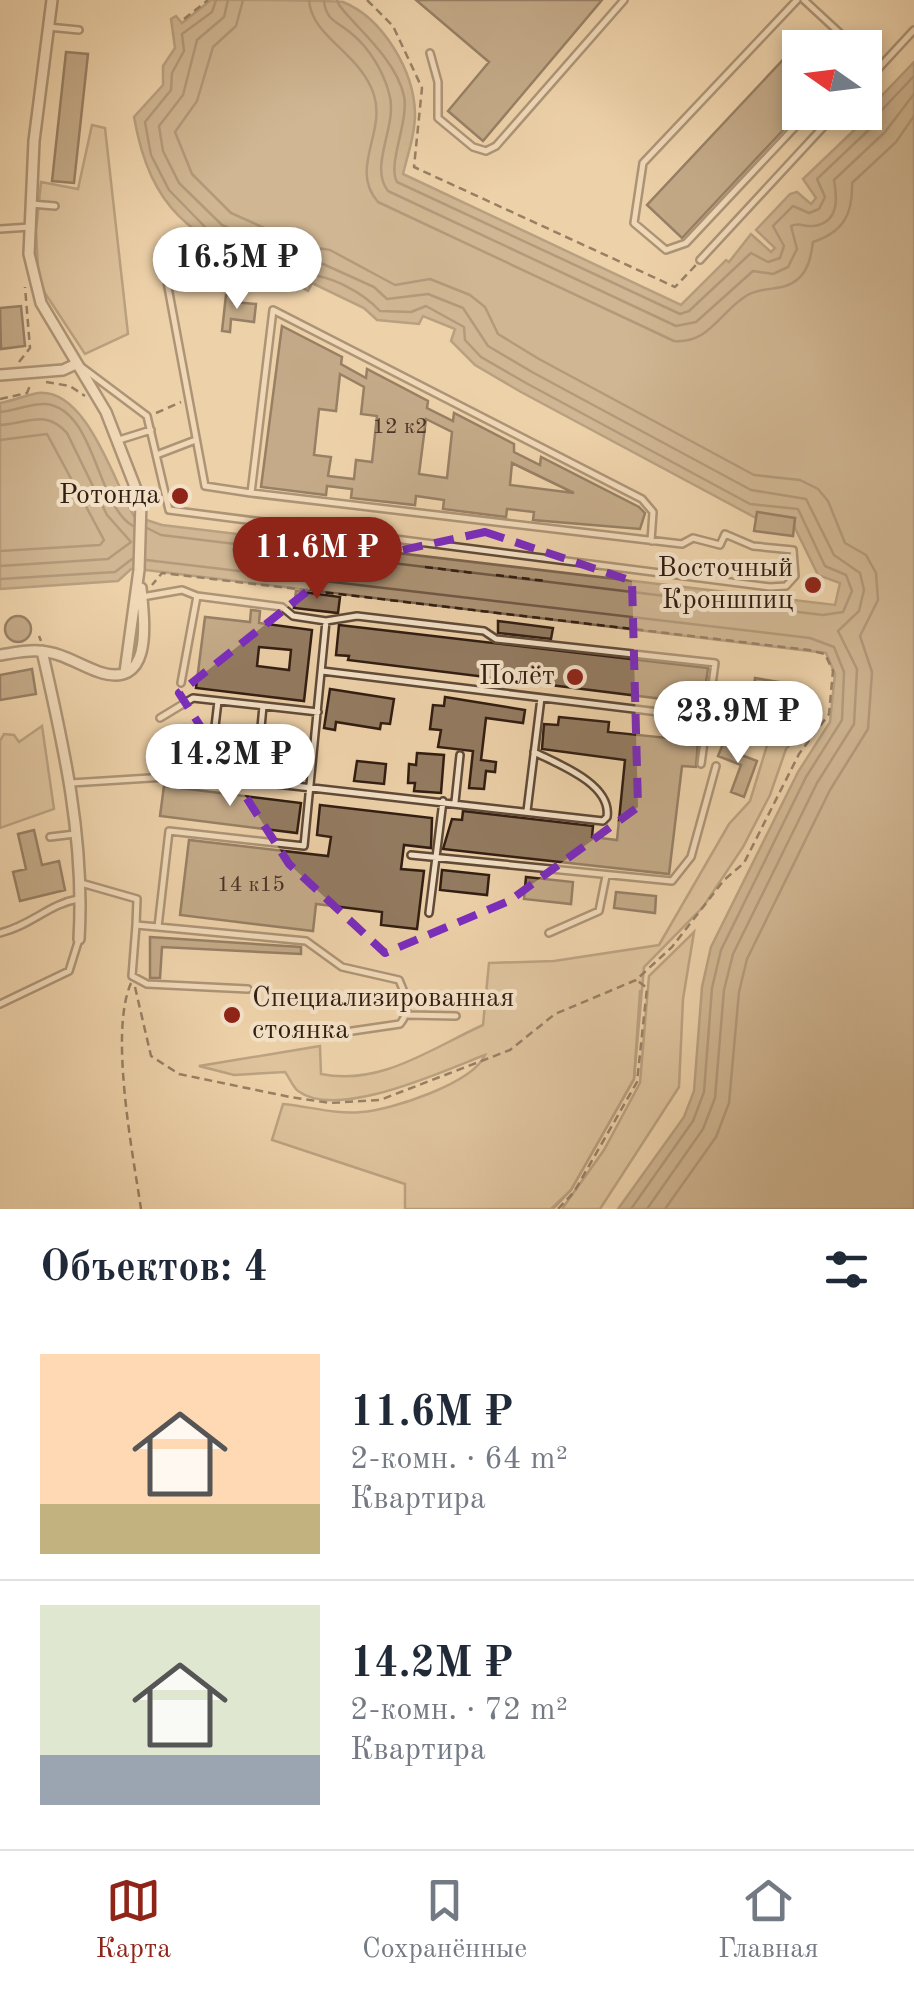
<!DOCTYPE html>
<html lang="ru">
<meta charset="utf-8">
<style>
body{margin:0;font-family:"Old Standard TT",serif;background:#f2f2f3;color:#1f2937;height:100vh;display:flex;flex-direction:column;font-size:38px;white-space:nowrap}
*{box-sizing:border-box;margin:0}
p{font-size:32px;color:#747a83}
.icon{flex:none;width:55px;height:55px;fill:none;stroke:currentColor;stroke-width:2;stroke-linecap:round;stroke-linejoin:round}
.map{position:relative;height:1209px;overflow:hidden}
.sheet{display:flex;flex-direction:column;background:#fff;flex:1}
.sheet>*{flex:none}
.needle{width:65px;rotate:284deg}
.controls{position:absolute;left:782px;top:30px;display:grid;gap:20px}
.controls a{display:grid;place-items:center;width:100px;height:100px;border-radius:0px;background:#fff;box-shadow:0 5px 15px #0003;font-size:50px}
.price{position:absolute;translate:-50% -85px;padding:0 22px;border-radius:35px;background:#fff;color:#222;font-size:32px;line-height:65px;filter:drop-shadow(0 2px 5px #0008)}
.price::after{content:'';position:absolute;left:50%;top:60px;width:30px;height:22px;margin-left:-15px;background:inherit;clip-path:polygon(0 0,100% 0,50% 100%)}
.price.selected{background:#8f2418;color:#fff}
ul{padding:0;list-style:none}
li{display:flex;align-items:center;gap:30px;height:250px;padding:0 40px}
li+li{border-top:2px solid #e0e1e3}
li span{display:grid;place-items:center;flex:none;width:280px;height:200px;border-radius:0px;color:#555}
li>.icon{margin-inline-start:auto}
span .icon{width:120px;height:120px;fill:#fffc;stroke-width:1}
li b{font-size:42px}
h2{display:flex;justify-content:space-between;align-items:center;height:120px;padding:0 40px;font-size:42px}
.dock{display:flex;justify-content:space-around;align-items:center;height:140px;border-top:2px solid #e0e1e3;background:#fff;font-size:28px;color:#747a83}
.dock a{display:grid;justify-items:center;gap:5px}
.dock .selected{color:#8f2418}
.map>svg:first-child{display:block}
.green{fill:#cdb28f;stroke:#7f6850;stroke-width:2.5}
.water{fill:#ad9476;stroke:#7b644e;stroke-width:2.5}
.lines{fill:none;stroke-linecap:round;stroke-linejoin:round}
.shore{stroke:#6f5844;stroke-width:2.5}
.stream{stroke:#7b644e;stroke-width:2.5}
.building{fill:#937b61;stroke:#311d12;stroke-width:2.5;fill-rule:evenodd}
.lane-casing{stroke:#604a38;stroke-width:10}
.street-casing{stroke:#604a38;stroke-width:14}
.path{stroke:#311d12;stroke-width:2.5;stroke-dasharray:8 5;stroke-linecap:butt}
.lane{stroke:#f3e1c7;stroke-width:5}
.street{stroke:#f3e1c7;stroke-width:9}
.marked{fill:none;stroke:#7b2cbf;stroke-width:8;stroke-dasharray:20 12;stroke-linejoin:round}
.poi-dot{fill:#8f2418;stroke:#f3e1c7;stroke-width:4}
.labels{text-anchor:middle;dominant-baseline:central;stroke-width:8;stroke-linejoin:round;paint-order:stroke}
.number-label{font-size:22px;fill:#4a3426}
.poi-label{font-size:28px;fill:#311d12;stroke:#f3e1c7;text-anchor:end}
</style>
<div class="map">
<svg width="914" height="1209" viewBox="0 0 914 1209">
<rect width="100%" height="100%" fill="#edd1a9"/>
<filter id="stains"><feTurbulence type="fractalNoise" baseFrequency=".002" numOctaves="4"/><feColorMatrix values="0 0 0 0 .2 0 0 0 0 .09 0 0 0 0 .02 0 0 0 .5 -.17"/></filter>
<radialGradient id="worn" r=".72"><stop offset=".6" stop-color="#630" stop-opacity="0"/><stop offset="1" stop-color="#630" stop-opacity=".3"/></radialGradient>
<path class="green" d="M92,125L105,128L128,334L85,354L39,284L36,231L41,182L78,189Z
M784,690L817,702L805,729L786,749L770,795L743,847L703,907L644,967L634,1079L571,1190L551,1209H405V1184L272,1140L283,1104C307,1106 337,1115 361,1112C392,1110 473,1083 485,1055C445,1070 338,1121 298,1091C293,1087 289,1077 285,1072L234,1075L199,1066L320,1046L321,1074C381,1086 430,1049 483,1025L489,963L554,961L659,945L729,824L750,801Z
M42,726L54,809L0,828V741L4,734L14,735L19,742Z
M694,932L683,999L679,1087L600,1209H562L604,1150L640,1083L649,976Z"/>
<path class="water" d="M211,0C239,0 321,0 343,2C383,18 414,71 415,113C415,134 408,154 403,174L681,305L726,260L729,262L751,234L771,252L775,248L756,230L790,194L797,192L811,204L816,198L803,179L870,115L867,111L914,62V1209H618L684,1117L694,1091L702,987L711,947L798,772L830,722L835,674L826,653L146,570L131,569L118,581L0,589V403C13,401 26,395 38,393C87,388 114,483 134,516L162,525L835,605L840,583L818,575L794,526L795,518L758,512L756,518L521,392L475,365L451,341L455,329L423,316L419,324L377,320L364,308L312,283L308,291C216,240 155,236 134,117L163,85V66L175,48L171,19L176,16L182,23Z"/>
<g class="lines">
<path class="shore" d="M228,0L224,17L197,40L183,95L159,126L163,151L179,183L222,225L302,262L323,264L374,287L387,299L428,294L463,308L488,346L532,372L751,490L806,499L834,555L860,573L864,590L859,611L838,631L857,669L854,724L817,783L733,954L724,990L715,1098L703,1129L647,1209
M243,0L236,26L213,47L197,101L175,132L192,174L231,213L305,246L330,250L395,285L430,279L470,295L485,307L498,334L539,359L754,475L800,480L818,489L828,501L845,543L866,555L876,573L878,600L860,636L872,672L868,729L830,790L747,959L739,992L729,1103L716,1137L665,1209
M309,0C311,37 361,53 374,95C386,133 349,169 378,202L674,341C709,344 720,312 746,296C763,285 782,293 798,279C809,269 811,256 813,242C843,232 853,215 852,183L896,142L914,116
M324,0C325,21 339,22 352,34C370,49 383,71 389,93C399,125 368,165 388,191L676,326L696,322L753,271L773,274L788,267L797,249L791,226C800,222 803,227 814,226C840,222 837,197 834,180L885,132L914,94
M337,0C339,14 395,53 404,96C409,122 387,164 397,182L680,314L689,311L751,253L768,262L780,258L784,246L773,226L793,206L809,213L819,209L825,197L817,179L876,123L880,112L914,76
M0,412C15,411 31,403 46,404C96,410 96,505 133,526
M0,425C29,423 45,409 67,433L107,515L131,542L108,559L0,566
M0,440L47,434L104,540L100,545L0,551
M147,528L161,535L823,615L843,612L852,591L846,575L825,566L798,509L750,504L526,383L481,357L465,340L464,327L426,306L411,312L380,311C363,293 326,271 301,276L206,228L169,190L151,155L145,122L171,90L172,73L184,51L182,34L212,12L216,0
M146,560L810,638L834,647L844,672L842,720L806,777L721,950L712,988L704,1092L693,1121L631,1209
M0,579L115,572L132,559"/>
<path class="stream" d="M553,1209L571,1190L634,1079L640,991"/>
</g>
<path class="building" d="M416,0H602L483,141L448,111L489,62Z
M807,34L821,48H800V112L682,238L647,205Z
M66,52L88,54L74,183L52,181Z
M226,295L234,296L233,302L256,304L254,322L231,319L230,332L222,331Z
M21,306L25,346L1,349L0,308Z
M282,326L342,357L341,364L366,378L367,369L428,401L427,408L453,421L454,413L514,444V452L540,465L541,457L639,507L645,513L640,529L533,520L534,512L507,509L506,517L443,509L444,500L416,496L415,505L351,498L352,489L327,486L326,495L261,487ZM340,374L364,387L361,414L377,416L372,462L356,460L354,479L328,476L331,457L314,455L319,409L336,411ZM426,419L452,432L447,478L419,474ZM512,463L574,493L510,485Z
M757,512L795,518L793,536L754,531Z
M296,591L340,597L338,613L294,608Z
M251,610L260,611L259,623L312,630L304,701L196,688L205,617L250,622ZM259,647L291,650L289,670L257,666Z
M5 629a13 13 0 1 1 26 0a13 13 0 1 1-26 0Z
M498,621L553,628L551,639L498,633Z
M339,625L708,668L703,704L348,660L349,656L336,655Z
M32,669L36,694L0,700V675Z
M755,678L779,682L776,699L753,696L750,716L730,714L734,685L754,687Z
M330,689L394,699L390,724L381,723L380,729L336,722L335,730L324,728Z
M445,697L525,710L523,723L486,718L481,760L496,762L495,772L486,771L484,789L469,788L473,751L438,747L441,730L430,729L433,705L444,706Z
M559,717L609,722L608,732L698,741L696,767L682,766L669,874L443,849L452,819L462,820L463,811L593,826L592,837L617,840L625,760L542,749L544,724L558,725Z
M726,737L740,743L736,753L757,761L744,797L731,792L741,765L718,756Z
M417,753L444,755L441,793L414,791L415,783H408L409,764L416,765Z
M357,761L386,764L384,784L354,781Z
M164,786L301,803L297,833L160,816Z
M320,805L432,818L431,848L404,845L401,869L424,871L417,929L381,925L382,912L316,904L313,931L180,915L189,840L328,856L331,837L317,835Z
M34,830L42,865L59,861L65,890L20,901L13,872L26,869L18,834Z
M442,870L489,875L487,895L440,890Z
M526,877L573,882L571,904L524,899Z
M616,892L656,896L655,913L614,908Z
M150,937L301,947V954L162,947L160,978H150Z"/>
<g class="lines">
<g class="lane-casing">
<path id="lane" d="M797,0L643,163L634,223L666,250L686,243L809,112
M804,0L856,48
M48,27L79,30
M430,53L438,82V118L473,147L486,151L496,146L624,0
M865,83L914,30
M31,204L55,206
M0,229L30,227
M700,260L837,112
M165,271L205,486L251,493L273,310L642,499L653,512L651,541
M79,365L147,416L169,510L770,587L786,586L795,576L793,550L753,546L725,534L720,545L693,538L682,544L251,493
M119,440L151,430
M159,454L193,441
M142,597L182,590L197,596L282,607L293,616L326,621L357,616L484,631L496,639L715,663L701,764
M322,671L708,718
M181,683L197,596
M160,718L193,698L318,712
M198,775L201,737L214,735L218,701
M256,781L263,706
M71,783L198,775L603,821L607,817C612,784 558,764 534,752
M455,802L460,755
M527,811L541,698
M50,837L75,834
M411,855L672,881L691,857L716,766
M81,883L137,899L136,925
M429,913L443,801
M158,927L306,941L342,967L399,980C406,996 412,1009 400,1024L325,1035
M0,933C32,925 49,904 78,899
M549,933L599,911L606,876
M248,989L147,984L132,976L136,925L158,927L169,831L304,846L326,621
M0,1004L69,971L79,939
M407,1015L456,1016"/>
</g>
<g class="street-casing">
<path id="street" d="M52,0L34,141L29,254L41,303L106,412L141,502L139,570L125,672
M0,375L63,370L76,364
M42,651C64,747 85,840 79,939
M0,655C13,653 27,650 39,651C61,652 79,665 99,672C154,690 144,621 141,588"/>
</g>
<path class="path" d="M367,0L393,26L422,88L414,167L675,287L696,265
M184,19L208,0
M19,362L30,348L25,287
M46,382L70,386L85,396
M0,399L27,393L31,383
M156,413L181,402
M425,567L473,573
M496,575L546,581
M39,636L41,641
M131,983C109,1033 133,1154 141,1209
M135,987L151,1056L179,1074L290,1097L330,1103L380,1100L510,1050L555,1014L636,980L672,947L724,880L744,863L799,754L829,714L833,671L825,654L809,650L162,573L152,585
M558,1209L574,1192L637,1082L647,988L638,981"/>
<use href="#lane" class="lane"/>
<use href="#street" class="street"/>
</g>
<path d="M0 0H914V1209H0ZM485,532L632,581L638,807L509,901L385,953L289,864L179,693L343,563Z" fill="#edd1a9" fill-opacity=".55" fill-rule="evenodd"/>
<path class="marked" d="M485,532L632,581L638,807L509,901L385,953L289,864L179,693L343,563Z"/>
<g class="poi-dot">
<circle cx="180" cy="496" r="10"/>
<circle cx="813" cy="585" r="10"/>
<circle cx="575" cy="677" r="10"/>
<circle cx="232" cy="1015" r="10"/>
</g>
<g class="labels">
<g class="number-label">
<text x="400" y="427">12 к2</text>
<text x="251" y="885">14 к15</text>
</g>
<g class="poi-label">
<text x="160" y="496">Ротонда</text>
<text x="793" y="569">Восточный<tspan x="793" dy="32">Кроншпиц</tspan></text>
<text x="555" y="677">Полёт</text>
<text x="252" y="999" text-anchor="start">Специализированная<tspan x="252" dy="32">стоянка</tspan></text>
</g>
</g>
<rect width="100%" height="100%" filter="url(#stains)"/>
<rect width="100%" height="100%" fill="url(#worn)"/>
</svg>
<div class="controls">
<a><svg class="needle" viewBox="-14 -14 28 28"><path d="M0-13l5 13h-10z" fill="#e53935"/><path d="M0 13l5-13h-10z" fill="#747a83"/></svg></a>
</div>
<b class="price" style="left:237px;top:312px">16.5M ₽</b>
<b class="price selected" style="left:317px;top:602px">11.6M ₽</b>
<b class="price" style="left:738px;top:766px">23.9M ₽</b>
<b class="price" style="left:230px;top:809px">14.2M ₽</b>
</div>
<section class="sheet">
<h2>Объектов: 4<svg class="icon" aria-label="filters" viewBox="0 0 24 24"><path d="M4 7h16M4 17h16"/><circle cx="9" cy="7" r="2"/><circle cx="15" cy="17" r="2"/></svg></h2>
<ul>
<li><span style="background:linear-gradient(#ffd9b3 75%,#c2b280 0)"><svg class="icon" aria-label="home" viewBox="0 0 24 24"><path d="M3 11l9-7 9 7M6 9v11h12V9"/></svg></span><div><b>11.6M ₽</b><p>2-комн. · 64 m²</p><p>Квартира</p></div></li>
<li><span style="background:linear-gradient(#dfe7d0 75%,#9aa5b1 0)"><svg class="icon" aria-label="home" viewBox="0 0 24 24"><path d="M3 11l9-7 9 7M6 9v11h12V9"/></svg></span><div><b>14.2M ₽</b><p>2-комн. · 72 m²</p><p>Квартира</p></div></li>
</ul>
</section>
<nav class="dock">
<a class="selected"><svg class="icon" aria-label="map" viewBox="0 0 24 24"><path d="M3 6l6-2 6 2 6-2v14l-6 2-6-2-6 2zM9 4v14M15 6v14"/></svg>Карта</a>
<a><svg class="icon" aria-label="saved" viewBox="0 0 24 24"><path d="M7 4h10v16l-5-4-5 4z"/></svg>Сохранённые</a>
<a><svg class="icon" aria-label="home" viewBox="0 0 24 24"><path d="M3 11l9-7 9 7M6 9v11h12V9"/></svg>Главная</a>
</nav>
